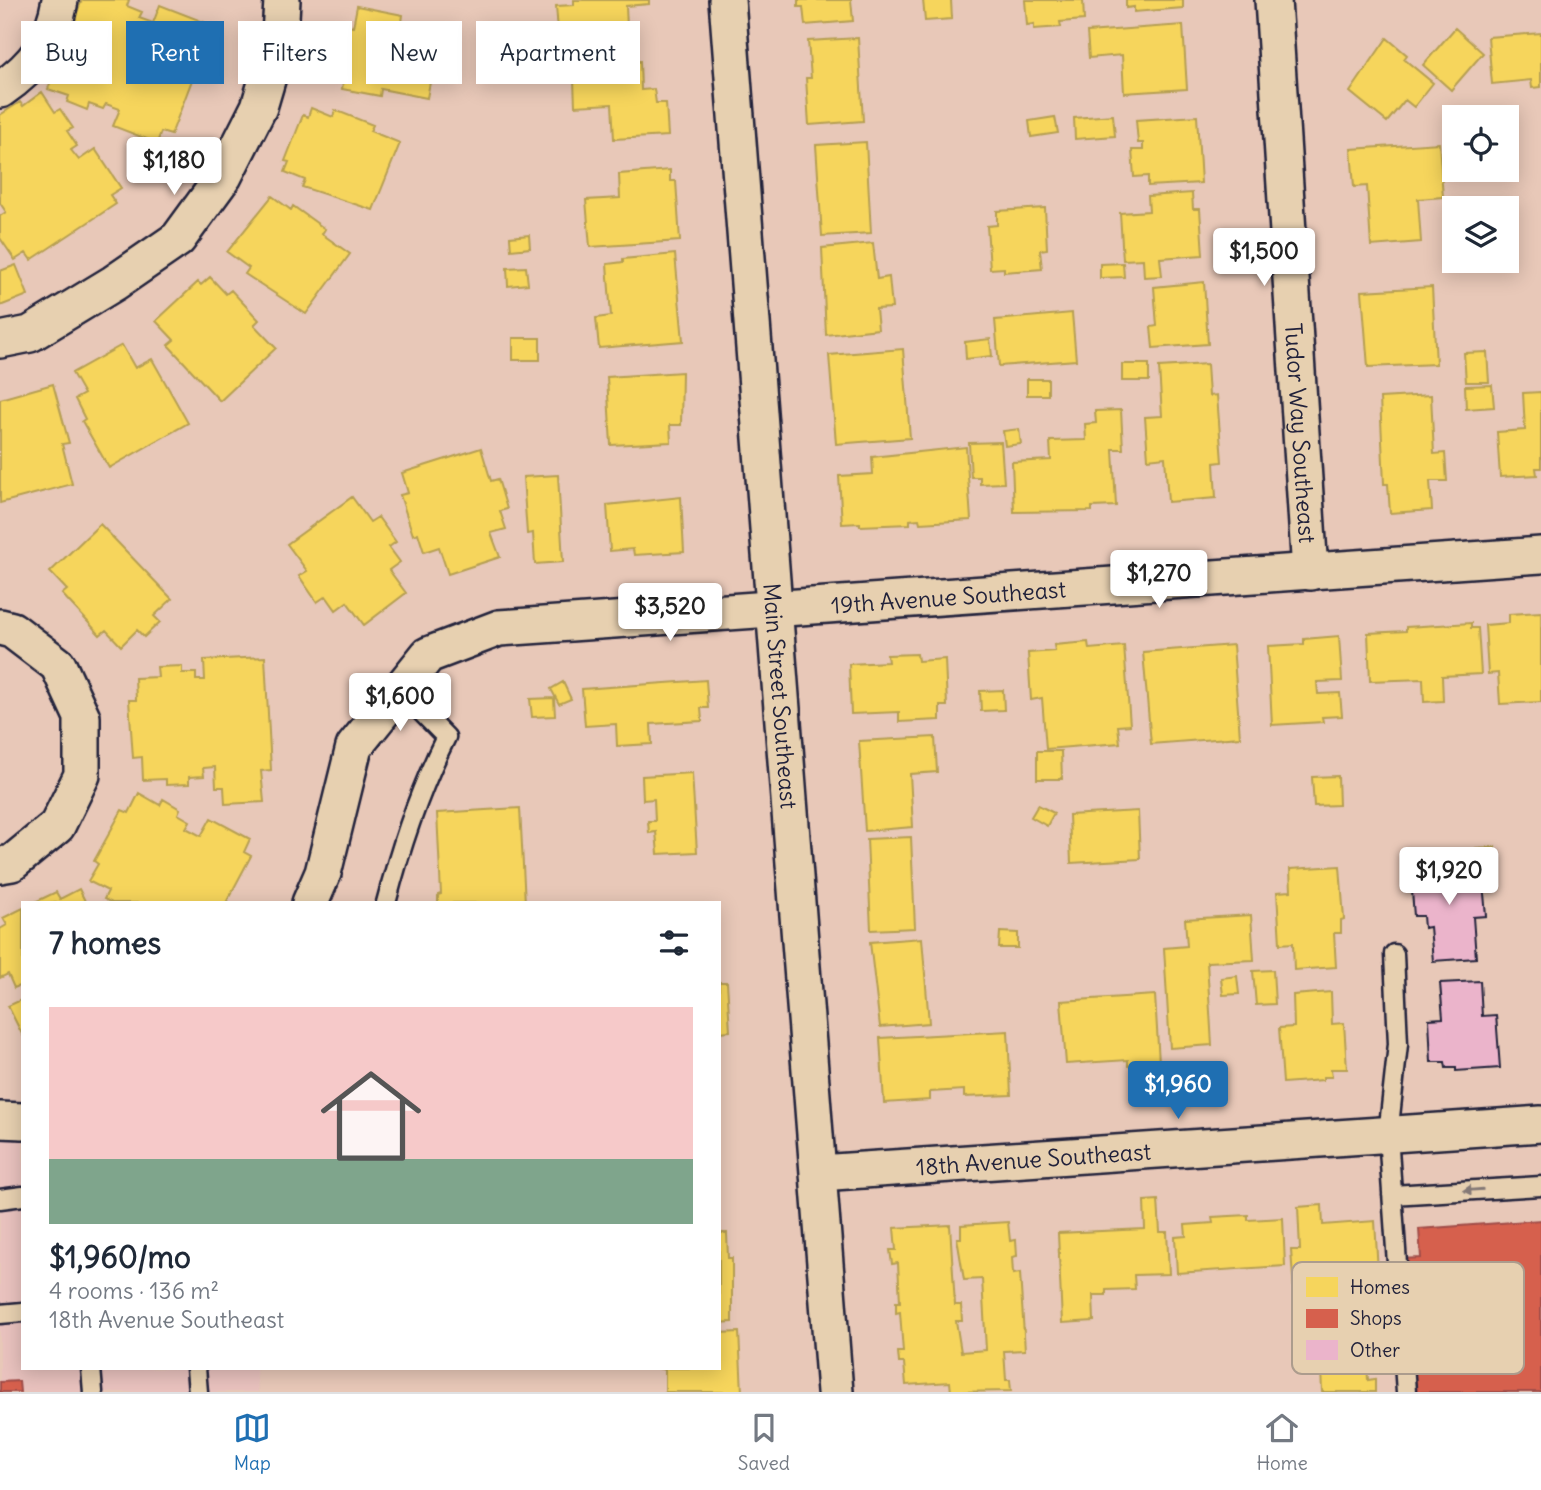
<!DOCTYPE html>
<meta charset="utf-8">
<style>
body{margin:0;font-family:Delius,sans-serif;background:#f6f6f7;color:#1f2937;height:100vh;display:flex;flex-direction:column;font-size:26px;white-space:nowrap}
*{box-sizing:border-box;margin:0}
p{font-size:23px;color:#747a83}
.icon{flex:none;width:38px;height:38px;fill:none;stroke:currentColor;stroke-width:2;stroke-linecap:round;stroke-linejoin:round}
.map{position:relative;flex:1;overflow:hidden}
.panel{position:absolute;left:21px;top:901px;width:700px;height:469px;display:flex;flex-direction:column;background:#fff;border-radius:0px;box-shadow:0 4px 18px #0003}
.panel>*{flex:none}
.hud{position:absolute;left:21px;top:21px;width:700px;height:63px;display:flex;gap:14px}
.fabs{position:absolute;left:1442px;top:105px;display:grid;gap:14px}
.fabs a{display:grid;place-items:center;width:77px;height:77px;border-radius:0px;background:#fff;box-shadow:0 4px 18px #0003;font-size:35px}
.price{position:absolute;translate:-50% -60px;padding:0 16px;border-radius:7px;background:#fff;color:#222;font-size:23px;line-height:46px;filter:drop-shadow(0 2px 4px #0008)}
.price::after{content:'';position:absolute;left:50%;top:42px;width:21px;height:16px;margin-left:-10px;background:inherit;clip-path:polygon(0 0,100% 0,50% 100%)}
.price.selected{background:#1f6fb2;color:#fff}
ul{padding:0;list-style:none}
li{display:grid;align-content:center;gap:14px;height:371px;padding:0 28px}
li span{display:grid;place-items:center;height:217px;border-radius:0px;color:#555}
li>.icon{margin-inline-start:auto}
span .icon{width:126px;height:126px;fill:#fffc;stroke-width:1}
li b{font-size:30px}
h2{display:flex;justify-content:space-between;align-items:center;height:84px;padding:0 28px;font-size:30px}
.chip{padding:0 24px;border-radius:0px;background:#fff;box-shadow:0 4px 18px #0003;font-size:24px;line-height:63px}
.chip.selected{background:#1f6fb2;color:#fff}
.menu{display:flex;justify-content:space-around;align-items:center;height:98px;border-top:2px solid #e0e1e3;background:#fff;font-size:19px;color:#747a83}
.menu a{display:grid;justify-items:center;gap:4px}
.menu .selected{color:#1f6fb2}
.map>svg:first-child{display:block}
.built{fill:#e9c2be}
.homes{fill:#f6d55c;stroke:#b69f52;stroke-width:2}
.shops{fill:#d6604d;stroke:#a04d48;stroke-width:2}
.building{fill:#ebb4cb;stroke:#22223b;stroke-width:2}
.lines{fill:none;stroke-linecap:round;stroke-linejoin:round}
.lane-casing{stroke:#22223b;stroke-width:23}
.street-casing{stroke:#22223b;stroke-width:40}
.lane{stroke:#e7d0b0;stroke-width:18}
.street{stroke:#e7d0b0;stroke-width:35}
.oneway{fill:#847976}
.labels{text-anchor:middle;dominant-baseline:central;stroke-width:7;stroke-linejoin:round;paint-order:stroke}
.street-label{font-size:23px;fill:#22223b;stroke:#e7d0b0}
.key{fill:#e7d0b0;stroke:#ac9c8d;stroke-width:2}
.key-label{font-size:19px;fill:#22223b}
</style>
<div class="map">
<svg width="1541" height="1392" viewBox="0 0 1541 1392">
<rect width="100%" height="100%" fill="#e8c8b8"/>
<filter id="ink" filterUnits="userSpaceOnUse"><feTurbulence type="fractalNoise" baseFrequency=".0143" numOctaves="2"/><feDisplacementMap in="SourceGraphic" scale="14" xChannelSelector="R" yChannelSelector="G"/><feConvolveMatrix kernelMatrix="1 2 1 2 8 2 1 2 1" color-interpolation-filters="sRGB"/></filter>
<g filter="url(#ink)">
<path class="built" d="M23,1131V1368L256,1369L258,1392H0V1132Z"/>
<path class="homes" d="M82,0H129L127,6L142,12L139,18L153,23L160,5L204,22L200,35L208,38L171,135L161,132L157,143L113,126L120,109L106,104L103,109L89,104L87,110L67,102L69,96L48,89L56,66L50,64L70,9L77,12Z
M574,0H649V4L626,6L627,27L558,31L556,6L574,5Z
M798,0H851L853,21L805,25L803,7H798Z
M923,0H951L952,19L925,21Z
M1025,0H1083L1084,20L1060,22L1061,27L1034,29V24L1027,25Z
M1126,0H1183V8L1134,12V7L1126,8Z
M357,6L403,15L402,22L440,29L427,98L381,89L380,96L342,89L345,72L318,68L326,21L353,27Z
M1183,25L1187,89L1124,93L1122,55L1089,58L1087,32Z
M1455,28L1483,53L1451,90L1423,65Z
M1541,33V87L1532,88L1531,80L1492,84L1488,37Z
M530,35L531,50L499,51V37Z
M858,38L863,121L809,125L806,78H811L808,41Z
M1387,38L1407,55L1404,59L1433,83L1414,107L1405,100L1387,122L1350,92Z
M633,49L634,61H640L641,90L654,89L656,103H666L668,136L614,139L612,104L575,106L574,80H589L588,64L604,62L603,51Z
M42,92L55,112L60,109L73,128L67,131L77,146L71,150L79,160L95,149L121,188L110,195L116,204L31,260L26,253L15,260L0,238V216L6,212L0,203V115L20,102L23,106Z
M311,108L333,117L335,110L373,125L370,131L400,143L373,210L302,187L305,180L285,172L289,162L285,161L303,115L308,117Z
M1113,115L1115,136L1075,139L1074,118Z
M1197,116L1201,183L1148,186V176L1134,177L1132,150H1143V143H1138L1136,120Z
M1055,117L1058,133L1031,137L1029,121Z
M866,142L871,233L822,236L816,145Z
M1439,143L1443,197L1418,199L1421,242L1371,246L1367,186L1354,187L1351,149Z
M670,170V181H676L680,241L590,247L586,200L620,198L619,174Z
M1192,193L1193,209H1200L1203,255L1160,258L1162,276L1144,277L1143,259L1123,260L1120,213L1149,211L1148,196Z
M272,196L291,210L293,206L325,229L322,234L350,254L306,314L245,274L249,268L227,252Z
M1045,208L1047,249L1040,250L1042,269L1004,272V268L990,269L987,226L997,225V211Z
M529,235L530,248L511,250L510,237Z
M873,243L877,279L889,277L892,308L876,309L878,329L826,335L822,248Z
M675,254L683,341L599,348L596,318L611,316L607,264L623,262V259Z
M1123,263L1124,277L1100,278V264Z
M16,265L28,295L0,306V271Z
M526,267L528,284L508,286L507,268Z
M210,277L226,294L231,290L259,320L254,325L276,348L220,401L168,345L174,340L156,321L198,282L201,285Z
M1204,282L1208,344L1153,348L1151,327L1157,326L1154,287Z
M1432,287L1436,364L1368,367L1362,291Z
M1072,313L1076,360L999,366L995,320Z
M513,338H540V360H513Z
M990,339L992,356L966,359L965,342Z
M122,345L135,368L152,359L188,423L109,468L82,421L85,419L75,399L84,394L72,373Z
M903,349L910,438L836,444L829,355Z
M1487,352L1489,382H1466L1464,353Z
M1122,364H1149V381H1122Z
M1207,364L1209,396L1217,395L1222,462L1214,463L1216,498L1168,502L1165,457L1148,459L1145,417L1162,416L1159,367Z
M682,372L681,425H670L671,442L611,445L607,377Z
M1027,379H1048V395H1027Z
M53,384L69,443L62,444L72,484L0,503V399Z
M1492,385L1494,407L1466,409L1465,386Z
M1541,392V468H1536L1537,475L1500,477L1497,432L1525,430L1523,393Z
M1431,395L1434,454L1445,453L1447,481H1430L1432,510L1390,513L1388,484H1384L1380,398Z
M1121,410L1123,449H1113L1116,506L1092,507V511L1014,512L1012,462L1051,460L1050,441L1086,440L1085,424L1096,423L1095,411Z
M1019,429L1021,444L1005,446L1003,431Z
M1001,442L1004,483L980,484V477H971L969,443Z
M966,447L971,520L920,523L919,519L910,520V524L860,526V523L842,524L839,476L873,474L872,457Z
M481,448L491,481L498,479L507,509L500,511L506,529L491,533L500,557L448,574L439,547L424,552L418,533L413,535L400,495L408,493L402,473Z
M558,475L563,562L535,564L533,533L527,534L523,477Z
M352,497L370,522L378,517L396,542L389,547L400,562L389,570L406,593L364,625L347,602L336,610L326,596L317,602L299,576L307,571L287,544Z
M681,497L684,552L634,555L633,549L610,551L607,505Z
M100,524L172,599L154,616L160,622L144,637L137,630L121,646L106,630L100,635L62,594L67,590L50,572Z
M1541,612V702L1500,704L1498,673L1488,674L1485,625L1509,623V614Z
M1471,623V628H1478L1481,674L1442,676L1443,701L1424,702L1423,679L1370,681L1368,633L1406,631V627Z
M1339,636L1342,681L1317,682L1318,694L1340,693L1342,716L1322,717L1323,722L1272,725L1268,646L1304,644V639Z
M1088,642L1089,649L1124,646L1130,725L1118,726L1120,743L1046,749L1042,698L1031,700L1028,653L1055,651L1054,645Z
M1233,645L1240,737L1151,744L1143,652Z
M917,654L918,661L945,659L947,706H940V720L899,722V712L851,714L849,664L888,662L887,655Z
M265,657L271,770L261,771L264,802L225,804L224,787H216L215,767L203,768L204,776L189,777V784L166,785V779L143,780L142,757L133,758L129,700H136L135,678L158,677L157,667L182,666V673H196V680H205L204,660Z
M706,680L708,708H701L702,721L651,724L652,744L617,746L616,724L585,726L582,689Z
M563,682L571,699L559,704L551,689Z
M1003,690L1004,710L981,711L980,691Z
M554,698L555,716L532,717L530,699Z
M935,737L937,772L910,774L913,827L865,831L859,741Z
M1037,751H1061L1062,779H1037Z
M692,773L697,852L658,854L656,832L649,833L648,821H655L654,799L643,800L642,776Z
M1338,776L1339,805L1314,806L1312,777Z
M139,793L160,805L163,799L180,809L178,814L190,821L186,828L201,836L211,818L250,839L244,852L251,856L226,903H112L104,899L108,891L88,881L98,864L94,861L122,810L129,813Z
M1038,805L1054,813L1047,826L1031,817Z
M520,808L525,903H438V895L441,894L437,813Z
M1138,811L1140,859L1071,863L1069,815Z
M911,837L915,928L871,930L867,839Z
M1495,847L1496,860L1477,861L1476,848Z
M1340,866L1344,919L1341,920V933H1334L1336,967L1294,970L1293,943L1280,944L1277,892L1291,891L1290,869Z
M79,889L86,903H33L56,892L60,899Z
M23,908V993L19,986L14,988L8,974L0,978V929L7,925L3,918Z
M1251,915L1254,960L1207,962L1212,1045L1170,1048L1164,948L1187,946L1185,919Z
M1000,932L1018,933V948H999Z
M922,938L929,1023L880,1027L870,942Z
M1273,970L1275,1004L1256,1005L1253,971Z
M1237,976L1239,994L1223,995L1221,978Z
M719,982H727L730,1031L719,1032Z
M1331,992L1332,1024L1344,1023L1347,1069H1331L1332,1077H1323V1080L1283,1083L1279,1028L1294,1027L1293,995Z
M1155,995L1159,1063L1128,1066V1060L1066,1064L1061,1001Z
M23,999V1036L8,1006Z
M1008,1031L1011,1095L964,1097V1090L930,1092V1100L884,1103L880,1038Z
M1158,1200L1160,1232H1167L1169,1274L1134,1275L1135,1289L1106,1290V1295H1093L1094,1321L1062,1323L1058,1233L1145,1229L1144,1201Z
M1322,1205L1323,1225L1375,1221L1380,1306L1360,1307L1359,1293L1334,1294L1333,1290L1294,1292L1291,1250H1300L1298,1207Z
M1248,1215V1220L1283,1218L1285,1266L1177,1273L1175,1237L1186,1236L1185,1225L1213,1223L1212,1217Z
M1008,1222L1010,1241L1016,1240L1017,1256L1012,1257L1013,1274L1020,1273L1025,1350L1004,1351L1006,1380H1010L1011,1391L951,1392L950,1382L906,1385L904,1363H899L898,1352H903L900,1312L896,1313V1302H900L898,1263L892,1264L890,1250H896L894,1228L950,1225L955,1305H961L962,1321H956L961,1352L986,1350L982,1279L964,1280L957,1238H961V1225Z
M719,1233H727L728,1258H732V1322L719,1323Z
M739,1332L742,1392H665V1370L658,1368H719V1333Z
M1366,1348L1368,1380L1375,1379V1392H1322L1321,1368L1348,1366L1347,1349Z"/>
<path class="shops" d="M1541,1220V1392H1409L1400,1259L1421,1258L1419,1229Z
M19,1381L20,1392H0V1382Z"/>
<path class="building" d="M1467,862V873L1482,871L1486,916L1473,917L1476,958L1433,961L1430,927L1424,928L1423,916H1414L1410,866Z
M1480,981L1482,1016L1496,1015L1500,1068L1456,1071V1068H1446L1445,1062H1431L1429,1019L1443,1018L1440,983Z"/>
<g class="lines">
<g class="lane-casing">
<path id="lane" d="M386,903C401,845 419,791 446,737L399,689
M1394,954L1398,1044L1388,1135L1406,1392
M1392,1195L1541,1186
M0,1199L23,1196
M0,1314L23,1312
M91,1368L93,1392
M196,1368L198,1392"/>
</g>
<g class="street-casing">
<g id="street">
<path id="s1" d="M727,0L835,1392"/>
<path id="s2" d="M1273,0L1310,572"/>
<path d="M0,90C35,66 53,42 60,0"/>
<path d="M0,340L30,334L114,283L178,239L224,176L259,107L280,36L282,0"/>
<path d="M0,627L12,630L58,665L82,717V775L57,826L12,863L0,865"/>
<path id="s3" d="M310,903L323,873L354,747L428,655L499,628L1541,555"/>
<path d="M0,1120L23,1121"/>
<path id="s4" d="M819,1173L1541,1124"/>
</g>
</g>
<use href="#lane" class="lane"/>
<use href="#street" class="street"/>
</g>
<defs><path id="oneway-solid" d="M-6-.8H1V-3.2L6.5 0L1 3.2V.8H-6Z" transform="scale(1.75)"/></defs>
<use class="oneway" href="#oneway-solid" transform="translate(1473 1190) rotate(176)"/>
</g>
<g class="labels">
<g class="street-label">
<text stroke="none"><textPath href="#s2" startOffset="434">Tudor Way Southeast</textPath></text>
<text stroke="none"><textPath href="#s3" startOffset="807">19th Avenue Southeast</textPath></text>
<text stroke="none"><textPath href="#s1" startOffset="698">Main Street Southeast</textPath></text>
<text stroke="none"><textPath href="#s4" startOffset="215">18th Avenue Southeast</textPath></text>
</g>
</g>
<rect x="1292" y="1262" width="232" height="112" rx="10" class="key"/>
<rect x="1306" y="1277" width="32" height="20" fill="#f6d55c"/>
<rect x="1306" y="1309" width="32" height="19" fill="#d6604d"/>
<rect x="1306" y="1340" width="32" height="20" fill="#ebb4cb"/>
<g class="key-label">
<text x="1350" y="1294">Homes</text>
<text x="1350" y="1325">Shops</text>
<text x="1350" y="1357">Other</text>
</g>
</svg>
<div class="fabs">
<a><svg class="icon" aria-label="locate" viewBox="0 0 24 24"><circle cx="12" cy="12" r="6"/><path d="M12 2v4M12 18v4M2 12h4M18 12h4"/></svg></a>
<a><svg class="icon" aria-label="layers" viewBox="0 0 24 24"><path d="M12 4l9 5-9 5-9-5zM3 14l9 5 9-5"/></svg></a>
</div>
<b class="price" style="left:174px;top:197px">$1,180</b>
<b class="price" style="left:1264px;top:288px">$1,500</b>
<b class="price" style="left:1159px;top:610px">$1,270</b>
<b class="price" style="left:670px;top:643px">$3,520</b>
<b class="price" style="left:400px;top:733px">$1,600</b>
<b class="price" style="left:1449px;top:907px">$1,920</b>
<b class="price selected" style="left:1178px;top:1121px">$1,960</b>
<div class="hud">
<a class="chip">Buy</a>
<a class="chip selected">Rent</a>
<a class="chip">Filters</a>
<a class="chip">New</a>
<a class="chip">Apartment</a>
</div>
<section class="panel">
<h2>7 homes<svg class="icon" aria-label="filters" viewBox="0 0 24 24"><path d="M4 7h16M4 17h16"/><circle cx="9" cy="7" r="2"/><circle cx="15" cy="17" r="2"/></svg></h2>
<ul>
<li><span style="background:linear-gradient(#f6c9c9 70%,#7fa58c 0)"><svg class="icon" aria-label="home" viewBox="0 0 24 24"><path d="M3 11l9-7 9 7M6 9v11h12V9"/></svg></span><div><b>$1,960/mo</b><p>4 rooms · 136 m²</p><p>18th Avenue Southeast</p></div></li>
</ul>
</section>
</div>
<nav class="menu">
<a class="selected"><svg class="icon" aria-label="map" viewBox="0 0 24 24"><path d="M3 6l6-2 6 2 6-2v14l-6 2-6-2-6 2zM9 4v14M15 6v14"/></svg>Map</a>
<a><svg class="icon" aria-label="saved" viewBox="0 0 24 24"><path d="M7 4h10v16l-5-4-5 4z"/></svg>Saved</a>
<a><svg class="icon" aria-label="home" viewBox="0 0 24 24"><path d="M3 11l9-7 9 7M6 9v11h12V9"/></svg>Home</a>
</nav>
